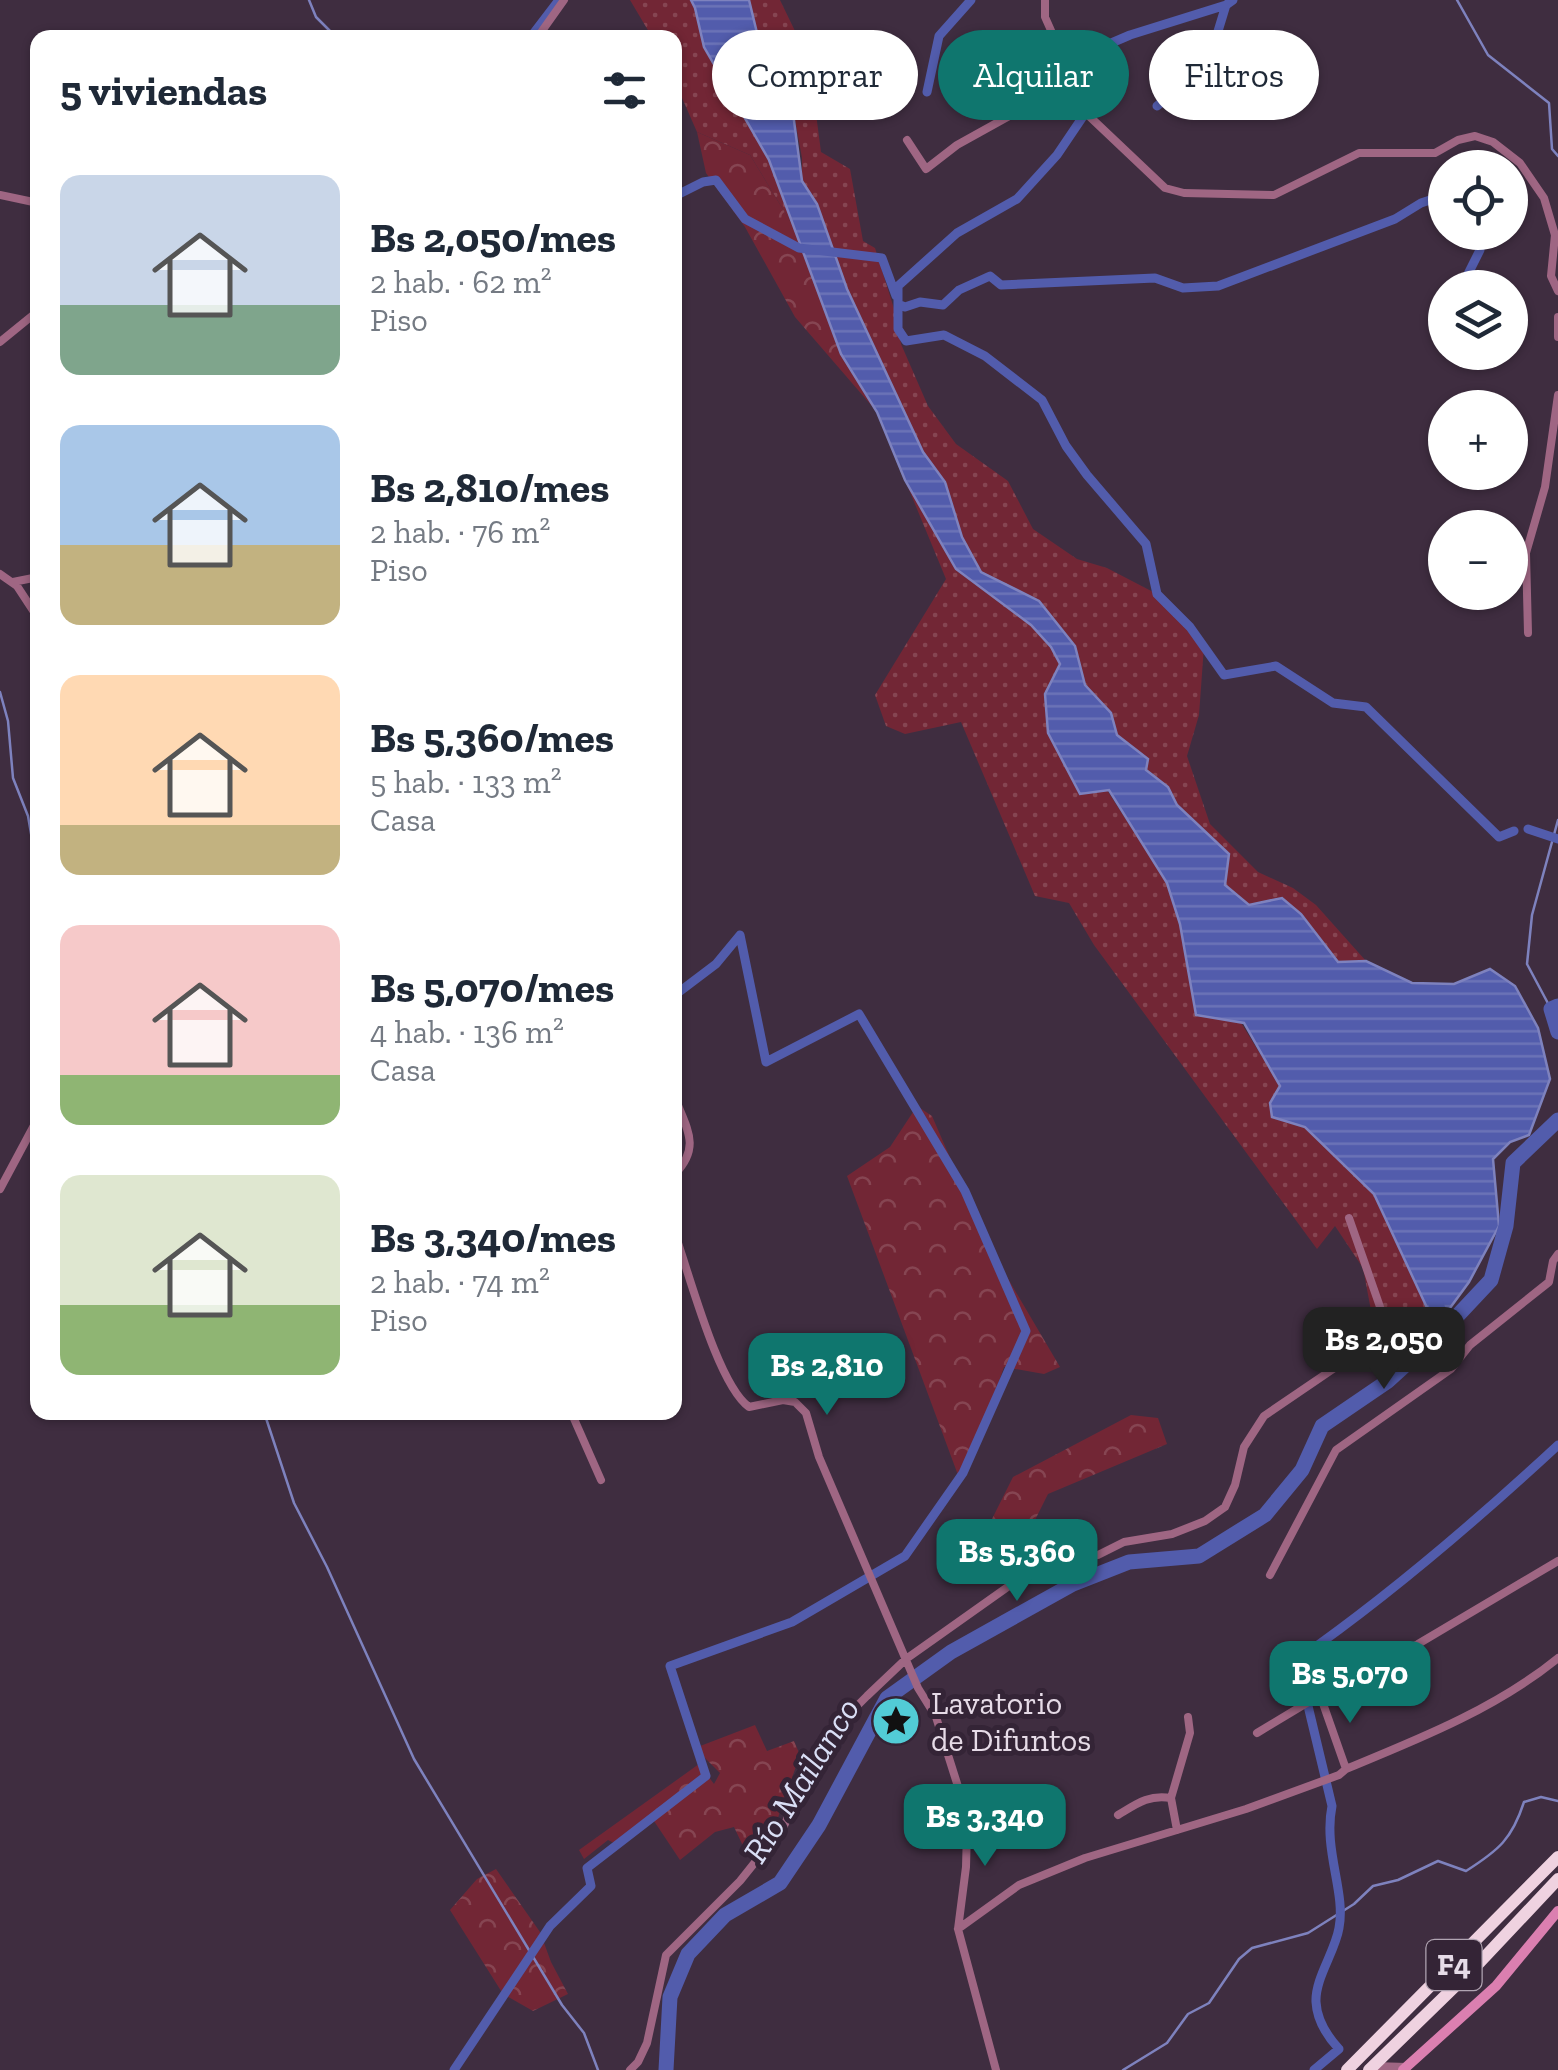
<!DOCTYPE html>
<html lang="es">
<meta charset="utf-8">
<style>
body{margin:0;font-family:"Zilla Slab",serif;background:#f2f2f3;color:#1f2937;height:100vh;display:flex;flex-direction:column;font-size:38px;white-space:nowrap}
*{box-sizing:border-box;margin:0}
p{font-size:32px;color:#747a83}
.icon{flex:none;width:55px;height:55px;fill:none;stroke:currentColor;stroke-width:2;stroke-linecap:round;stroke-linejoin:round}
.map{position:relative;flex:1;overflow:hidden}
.sheet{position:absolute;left:30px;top:30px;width:652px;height:1390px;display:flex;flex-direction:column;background:#fff;border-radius:20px;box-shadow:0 2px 8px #0004}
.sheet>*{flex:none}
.banner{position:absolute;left:712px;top:30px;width:695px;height:90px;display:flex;gap:20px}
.fabs{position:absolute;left:1428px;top:150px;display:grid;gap:20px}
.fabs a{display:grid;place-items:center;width:100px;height:100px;border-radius:50%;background:#fff;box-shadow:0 2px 8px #0004;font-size:50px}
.price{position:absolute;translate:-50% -85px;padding:0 22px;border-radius:20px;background:#0f766e;color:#fff;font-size:32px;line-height:65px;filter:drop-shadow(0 2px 5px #0008)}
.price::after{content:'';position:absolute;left:50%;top:60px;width:30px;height:22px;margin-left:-15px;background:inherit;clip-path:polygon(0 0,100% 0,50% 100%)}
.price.selected{background:#222;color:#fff}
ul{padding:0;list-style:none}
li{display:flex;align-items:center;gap:30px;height:250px;padding:0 30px}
li span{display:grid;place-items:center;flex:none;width:280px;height:200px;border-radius:20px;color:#555}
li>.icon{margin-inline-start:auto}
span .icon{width:120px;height:120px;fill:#fffc;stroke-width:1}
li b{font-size:42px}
h2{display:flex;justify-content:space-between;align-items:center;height:120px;padding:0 30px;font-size:42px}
.chip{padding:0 35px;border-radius:45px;background:#fff;box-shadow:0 2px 8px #0004;font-size:35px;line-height:90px}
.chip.selected{background:#0f766e;color:#fff}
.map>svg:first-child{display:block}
.grass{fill:url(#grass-dots)}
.forest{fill:url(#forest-crowns)}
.water{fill:url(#water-rules);stroke:#7e82be;stroke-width:2.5}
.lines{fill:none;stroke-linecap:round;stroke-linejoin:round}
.stream{stroke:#7e82be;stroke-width:2.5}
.canal{stroke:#525cac;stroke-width:9}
.river{stroke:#525cac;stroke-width:15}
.street{stroke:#9f6683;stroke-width:8}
.secondary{stroke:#db7fb0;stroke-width:10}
.highway{stroke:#efd2e0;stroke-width:12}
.labels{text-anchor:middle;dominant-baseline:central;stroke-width:10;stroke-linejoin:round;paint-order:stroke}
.shield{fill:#342436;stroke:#b1a4b2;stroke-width:2.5}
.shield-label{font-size:30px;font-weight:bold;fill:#e6dbe7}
.poi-label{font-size:32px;fill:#e6dbe7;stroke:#342436;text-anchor:start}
.water-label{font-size:35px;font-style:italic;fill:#d9def5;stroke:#342436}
</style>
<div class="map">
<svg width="1558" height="2070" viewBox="0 0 1558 2070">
<defs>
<pattern id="grass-dots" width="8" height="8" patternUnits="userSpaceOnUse" patternTransform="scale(2.5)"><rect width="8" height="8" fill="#722635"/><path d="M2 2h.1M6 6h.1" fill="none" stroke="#864552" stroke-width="1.8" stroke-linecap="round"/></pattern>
<pattern id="forest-crowns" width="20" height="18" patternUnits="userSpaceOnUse" patternTransform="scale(2.5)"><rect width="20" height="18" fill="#722635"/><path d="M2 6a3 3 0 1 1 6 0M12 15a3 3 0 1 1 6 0" fill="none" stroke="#864552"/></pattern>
<pattern id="water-rules" width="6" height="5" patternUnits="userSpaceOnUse" patternTransform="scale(2.5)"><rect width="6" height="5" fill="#525cac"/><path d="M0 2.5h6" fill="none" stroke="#6b73b7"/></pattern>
</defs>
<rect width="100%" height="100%" fill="#3f2d40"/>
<path class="grass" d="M630,0H691L695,8L704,47L769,160L801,239L750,155L697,132L675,82V38L652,37Z
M749,0H780L809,60L821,152L850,169L863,241L875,248L896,315L901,344L928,406L956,444L1008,481L1033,529L1077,559L1107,568L1157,594L1190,627L1204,646L1199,715L1187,756L1210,824L1258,872L1293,888L1316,905L1366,961L1338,962L1301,914L1249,905L1225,885L1229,853L1177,805L1168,787L1146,770L1148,759L1117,735L1111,713L1085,685L1075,646L1004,585L981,572L962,537L945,482L923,452L847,289L817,204L802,181V158L791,98L758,37Z
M905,480L956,569L1031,625L1051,647L1060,664L1045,694L1167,883L1180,924L1280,1086L1270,1103L1272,1117L1305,1127L1374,1194L1436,1327L1389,1373L1376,1337L1363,1268L1335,1226L1317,1249L1094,945L1069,903L1035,896L961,722L905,734L886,726L875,695L946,579Z"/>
<path class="forest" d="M697,132L750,155L801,239L841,354L877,412L795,317L745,227L706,173Z
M917,1106L932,1116L987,1243L1060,1367L1044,1374L1004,1367L990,1407L958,1475L847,1176L890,1147Z
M1131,1415L1158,1418L1167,1444L1048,1494L1010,1570L991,1521L1013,1477Z
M755,1725L767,1751L794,1741L800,1755L774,1829L754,1849L744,1848L734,1827L715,1832L680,1860L652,1818L616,1844L608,1840L584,1859L579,1850L699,1764L714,1784L720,1773L695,1748Z
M496,1869L540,1932L551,1962L568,1994L533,2011L503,1994L450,1910L477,1879Z"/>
<path class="water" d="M691,0H749L758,37L791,98L802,181L817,204L847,289L923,452L945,482L962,537L981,572L1039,601L1075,646L1085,685L1111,713L1117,735L1148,759L1146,770L1168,787L1177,805L1229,854L1225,885L1249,905L1282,898L1301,914L1338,962L1366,961L1412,983L1454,984L1490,969L1515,986L1538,1028L1550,1079L1529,1135L1510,1142L1493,1159L1499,1226L1469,1282L1436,1327L1374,1194L1305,1127L1272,1117L1270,1103L1280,1086L1244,1023L1196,1015L1180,924L1167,883L1109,790L1080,794L1048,733L1045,694L1060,664L1051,647L1031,625L956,569L905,480L877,412L841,354L769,160L704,47L695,8Z"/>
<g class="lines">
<path class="stream" d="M309,0L316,17L337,38
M1457,0L1488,55L1549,103L1552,149L1558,156
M0,692L8,721L13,778L28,816L38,874
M1551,1009L1527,964L1532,915L1558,820
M264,1412L294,1503L327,1567L414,1759L562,2005L584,2033L598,2070
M1123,2070L1167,2043L1188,2014L1209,2003L1239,1959L1252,1948L1308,1933L1354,1904L1373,1886L1398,1880L1438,1861L1466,1871C1499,1850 1512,1839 1524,1802L1541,1797L1558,1801"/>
<path class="canal" d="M530,38L559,0
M927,92L939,36L971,0
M1090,106L1074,59L1130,35L1226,5L1233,0
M1157,106L1208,64L1226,5
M1082,118L1057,155L1017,199L957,233L898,286V329L906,341L944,335L985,356L1042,400L1066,446L1087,475L1146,544L1157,594L1190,627L1224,675L1276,666L1333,703L1366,707L1499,837L1514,831
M675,196L703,182L716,180L745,219L799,248L882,258L896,296
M1461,288L1480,250L1479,232
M900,305L905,307L920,302L943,305L959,290L990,276L1001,285L1155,278L1183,288L1218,286L1395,219L1421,203L1445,195
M1528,829L1558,839
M454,2070L550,1926L591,1886L587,1868L706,1776L670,1666L792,1622L905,1556L963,1473L1026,1331L965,1191L859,1014L766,1062L740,935L716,964L675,995
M1314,2070L1339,2049C1327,2036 1317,2021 1316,2002C1315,1978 1335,1952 1339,1928C1346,1892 1323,1850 1332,1806L1297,1660C1390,1595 1475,1522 1558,1445"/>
<path class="river" d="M1558,1006L1551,1009L1558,1032
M1436,1304L1445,1329
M666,2070L670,1997L688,1954L725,1915L780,1883L819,1825L887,1698L951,1652L1073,1584L1129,1562L1199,1556L1265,1515L1302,1470L1322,1426L1388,1381L1445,1329L1491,1280L1506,1226L1513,1163L1558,1120"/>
<path class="street" d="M1045,0V17L1089,116L1165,188L1184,193L1274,195L1359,153H1435L1458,140L1475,136L1493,142L1520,163L1544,198L1555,235L1551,276L1558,291
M537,38L564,0
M907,140L926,169L957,145L1072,81
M0,195L38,203
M1558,317V337
M0,342L38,311
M0,574L17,586L38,618
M13,582L38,577
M1528,633L1526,553L1545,487L1558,395
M675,1098C687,1129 701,1147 675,1174
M0,1189L38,1118
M675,1234C689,1273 718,1385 749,1407L783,1400L795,1402L806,1413L819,1457L918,1688L936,1717L961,1796L967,1830L966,1867L958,1929L996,2070
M571,1412L601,1480
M1270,1575L1336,1450L1451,1369L1470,1345L1549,1282L1553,1261L1558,1254
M1320,1695L1346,1769
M1257,1733L1320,1695L1418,1644L1558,1561
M1118,1815C1136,1804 1149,1794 1171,1798
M1177,1830L1171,1798L1190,1733L1188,1717
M958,1929L1019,1885L1085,1858L1246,1809L1339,1775L1346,1769C1419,1739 1497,1708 1558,1658
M1373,2066L1407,2067
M630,2070L638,2062L647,2043L666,1955L740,1881L784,1826L810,1767L839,1724L867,1696L906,1659L1009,1586L1047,1569L1098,1555L1124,1542L1172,1534L1205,1521L1225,1507L1235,1485L1244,1447L1264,1416L1361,1350L1386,1324L1349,1218"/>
<path class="secondary" d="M1403,2070L1496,1986L1558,1911"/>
<path class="highway" d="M1347,2070L1558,1857
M1369,2070L1480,1962L1558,1879"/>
</g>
<defs>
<g id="sight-disc" transform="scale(2.5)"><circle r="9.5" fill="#52ccd6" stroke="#342436"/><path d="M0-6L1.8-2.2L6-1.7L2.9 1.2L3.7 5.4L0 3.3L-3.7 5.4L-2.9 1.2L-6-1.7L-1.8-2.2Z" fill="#111"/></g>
</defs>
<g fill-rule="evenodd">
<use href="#sight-disc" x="896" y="1721"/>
</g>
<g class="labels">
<rect class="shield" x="1426.5" y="1940" width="55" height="50" rx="8"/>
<g class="shield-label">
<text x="1454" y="1965">F4</text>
</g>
<g class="poi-label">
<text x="931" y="1703">Lavatorio<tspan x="931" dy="37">de Difuntos</tspan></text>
</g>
<g class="water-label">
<text transform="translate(801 1780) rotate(-58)">Río Mailanco</text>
</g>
</g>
</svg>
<div class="fabs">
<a><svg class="icon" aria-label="locate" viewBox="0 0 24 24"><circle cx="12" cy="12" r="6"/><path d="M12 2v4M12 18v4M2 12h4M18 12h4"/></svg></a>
<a><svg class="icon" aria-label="layers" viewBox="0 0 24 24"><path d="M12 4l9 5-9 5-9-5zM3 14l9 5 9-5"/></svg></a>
<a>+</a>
<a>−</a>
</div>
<b class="price selected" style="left:1384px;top:1392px">Bs 2,050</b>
<b class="price" style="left:827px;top:1418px">Bs 2,810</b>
<b class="price" style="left:1017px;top:1604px">Bs 5,360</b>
<b class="price" style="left:1350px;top:1726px">Bs 5,070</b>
<b class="price" style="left:985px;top:1869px">Bs 3,340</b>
<div class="banner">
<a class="chip">Comprar</a>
<a class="chip selected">Alquilar</a>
<a class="chip">Filtros</a>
</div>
<section class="sheet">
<h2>5 viviendas<svg class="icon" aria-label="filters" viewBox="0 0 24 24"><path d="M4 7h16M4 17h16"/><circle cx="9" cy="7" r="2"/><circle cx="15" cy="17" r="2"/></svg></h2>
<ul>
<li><span style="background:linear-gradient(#c9d6e8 65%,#7fa58c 0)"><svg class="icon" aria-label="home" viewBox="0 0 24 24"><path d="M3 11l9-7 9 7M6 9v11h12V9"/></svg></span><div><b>Bs 2,050/mes</b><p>2 hab. · 62 m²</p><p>Piso</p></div></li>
<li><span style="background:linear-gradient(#a9c7e8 60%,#c2b280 0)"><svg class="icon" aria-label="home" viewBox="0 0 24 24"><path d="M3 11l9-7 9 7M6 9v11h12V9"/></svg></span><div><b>Bs 2,810/mes</b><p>2 hab. · 76 m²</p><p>Piso</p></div></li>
<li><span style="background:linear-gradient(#ffd9b3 75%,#c2b280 0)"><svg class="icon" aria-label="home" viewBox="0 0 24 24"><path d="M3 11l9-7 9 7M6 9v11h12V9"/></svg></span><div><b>Bs 5,360/mes</b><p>5 hab. · 133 m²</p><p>Casa</p></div></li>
<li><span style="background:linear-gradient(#f6c9c9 75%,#8fb573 0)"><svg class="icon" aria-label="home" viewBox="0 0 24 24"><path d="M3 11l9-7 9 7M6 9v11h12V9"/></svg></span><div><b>Bs 5,070/mes</b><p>4 hab. · 136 m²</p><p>Casa</p></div></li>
<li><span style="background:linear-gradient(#dfe7d0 65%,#8fb573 0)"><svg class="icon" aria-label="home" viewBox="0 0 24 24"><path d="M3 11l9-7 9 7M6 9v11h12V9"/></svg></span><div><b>Bs 3,340/mes</b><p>2 hab. · 74 m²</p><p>Piso</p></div></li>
</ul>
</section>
</div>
